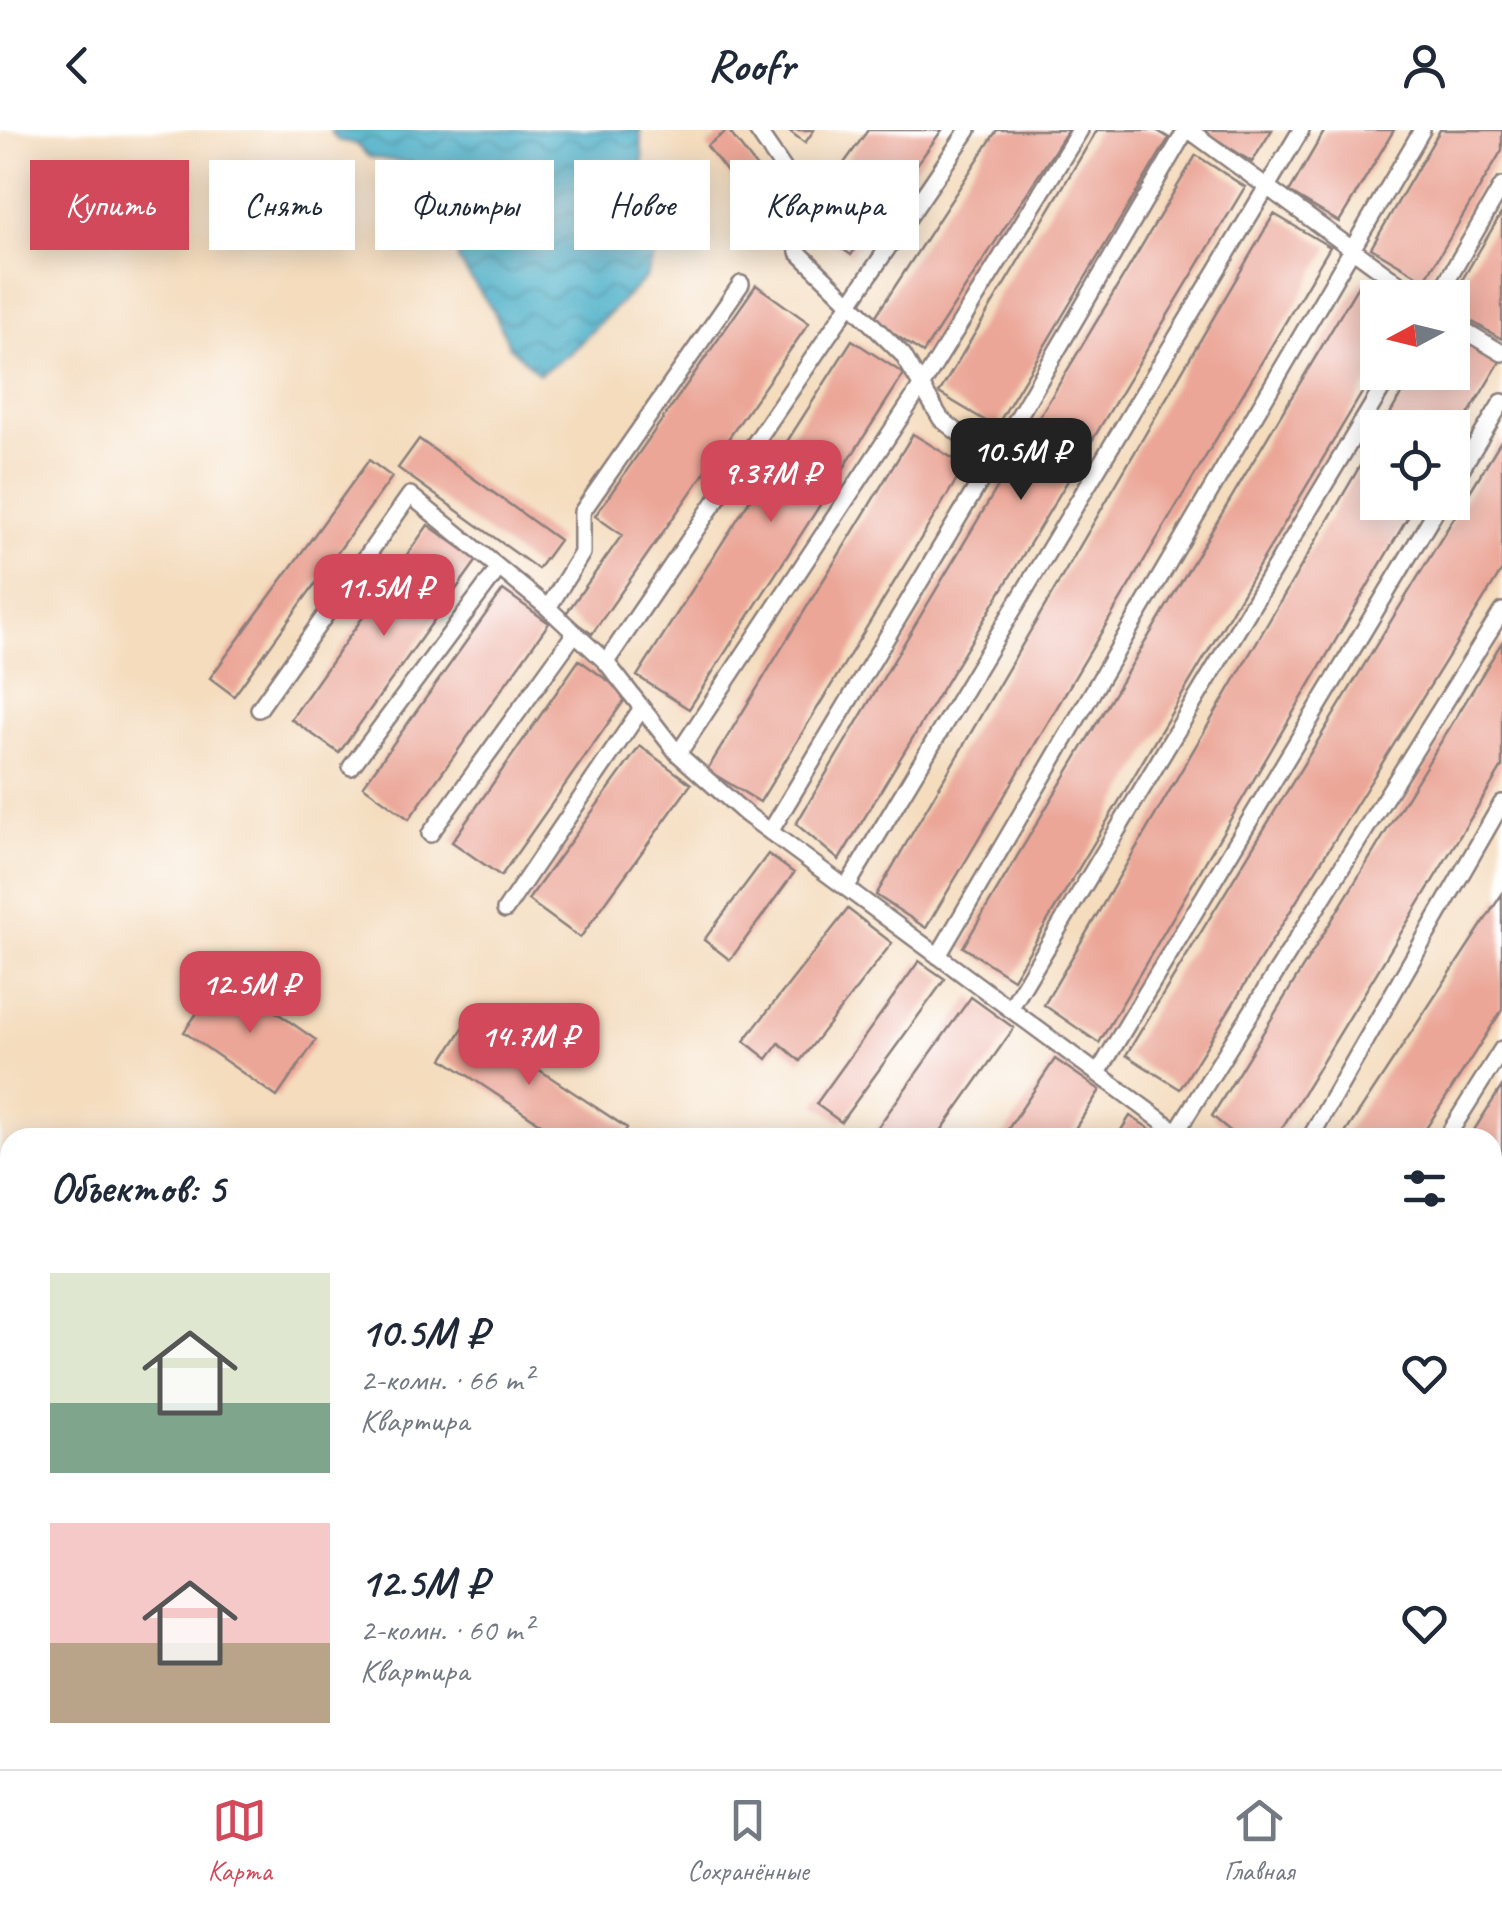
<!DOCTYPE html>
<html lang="ru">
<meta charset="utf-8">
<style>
body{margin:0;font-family:Caveat,sans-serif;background:#f2f2f3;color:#1f2937;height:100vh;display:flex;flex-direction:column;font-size:38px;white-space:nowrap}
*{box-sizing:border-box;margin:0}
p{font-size:32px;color:#747a83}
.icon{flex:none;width:55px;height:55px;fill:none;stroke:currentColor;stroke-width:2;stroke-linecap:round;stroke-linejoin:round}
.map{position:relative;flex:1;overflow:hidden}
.side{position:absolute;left:0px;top:998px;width:1502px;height:642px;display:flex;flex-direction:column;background:#fff;border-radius:30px 30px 0 0;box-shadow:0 5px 25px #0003}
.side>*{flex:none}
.hud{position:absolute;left:30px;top:30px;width:1000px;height:90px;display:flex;gap:20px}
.needle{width:65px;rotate:263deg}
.fabs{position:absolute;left:1360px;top:150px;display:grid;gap:20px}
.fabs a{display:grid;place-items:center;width:110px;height:110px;border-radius:0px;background:#fff;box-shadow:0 5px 25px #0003;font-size:50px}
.price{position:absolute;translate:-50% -85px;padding:0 22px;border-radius:20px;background:#d1495b;color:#fff;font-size:32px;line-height:65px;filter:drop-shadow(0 2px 5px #0008)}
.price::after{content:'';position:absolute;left:50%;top:60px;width:30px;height:22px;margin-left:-15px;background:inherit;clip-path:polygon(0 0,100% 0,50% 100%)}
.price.on{background:#222;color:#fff}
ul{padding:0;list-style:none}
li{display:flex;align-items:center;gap:30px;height:250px;padding:0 50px}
li span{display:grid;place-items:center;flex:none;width:280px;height:200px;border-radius:0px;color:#555}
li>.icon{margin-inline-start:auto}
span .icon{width:120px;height:120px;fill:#fffc;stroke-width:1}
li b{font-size:42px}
h2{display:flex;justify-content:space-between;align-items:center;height:120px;padding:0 50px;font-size:42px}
.pill{padding:0 35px;border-radius:0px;background:#fff;box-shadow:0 5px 25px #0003;font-size:35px;line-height:90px}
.pill.on{background:#d1495b;color:#fff}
header{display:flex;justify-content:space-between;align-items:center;height:130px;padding:0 50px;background:#fff;font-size:45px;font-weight:600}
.dock{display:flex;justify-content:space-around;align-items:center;height:140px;border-top:2px solid #e0e1e3;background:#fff;font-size:28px;color:#747a83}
.dock a{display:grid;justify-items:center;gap:5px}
.dock .on{color:#d1495b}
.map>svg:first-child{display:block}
.water{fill:url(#water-waves);stroke:#346880;stroke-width:2.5}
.building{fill:#eba697}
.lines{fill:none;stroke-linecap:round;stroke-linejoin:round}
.lane-casing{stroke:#8b7f7c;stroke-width:20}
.street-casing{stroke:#8b7f7c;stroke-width:35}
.secondary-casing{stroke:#8b7f7c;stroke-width:48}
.path{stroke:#8b7f7c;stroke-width:5;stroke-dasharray:8 8;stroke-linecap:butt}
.lane{stroke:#fff;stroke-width:15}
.street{stroke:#fff;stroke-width:30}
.secondary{stroke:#fce5c4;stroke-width:42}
</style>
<header><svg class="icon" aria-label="back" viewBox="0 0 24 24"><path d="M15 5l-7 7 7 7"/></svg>Roofr<svg class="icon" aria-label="person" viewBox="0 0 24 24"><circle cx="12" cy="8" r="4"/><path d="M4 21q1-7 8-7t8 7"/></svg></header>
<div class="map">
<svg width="1502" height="1639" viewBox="0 0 1502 1639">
<defs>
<pattern id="water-waves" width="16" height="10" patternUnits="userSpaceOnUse" patternTransform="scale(2.5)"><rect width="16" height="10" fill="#47adc6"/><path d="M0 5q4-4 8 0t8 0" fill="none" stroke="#3b8ca2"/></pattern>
</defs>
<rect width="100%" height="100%" fill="#fff"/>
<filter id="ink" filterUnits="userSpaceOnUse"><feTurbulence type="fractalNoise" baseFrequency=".01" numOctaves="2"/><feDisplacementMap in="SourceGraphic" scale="20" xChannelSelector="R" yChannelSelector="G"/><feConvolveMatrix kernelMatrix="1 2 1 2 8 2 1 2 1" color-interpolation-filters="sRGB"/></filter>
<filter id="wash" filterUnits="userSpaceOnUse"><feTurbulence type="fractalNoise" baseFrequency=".0048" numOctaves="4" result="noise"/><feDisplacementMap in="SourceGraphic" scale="40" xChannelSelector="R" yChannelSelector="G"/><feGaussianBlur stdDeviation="2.25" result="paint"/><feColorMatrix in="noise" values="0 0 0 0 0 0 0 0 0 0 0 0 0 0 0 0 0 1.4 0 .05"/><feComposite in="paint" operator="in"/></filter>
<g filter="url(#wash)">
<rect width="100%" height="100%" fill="#f4dcbd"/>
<path class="water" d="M330,0H640L646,66L664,103L646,147L570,223L539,244L510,217L493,180L459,132L451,93L425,42L409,33L369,27L356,14L337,10Z"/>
<g id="blocks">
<path class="building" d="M728,0L771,56L750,72L707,16Z
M788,0H814L805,13Z
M868,0H942L851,125L803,90Z
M997,0H1068L923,223L873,190Z
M1097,0H1156L1169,8L996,297L939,263Z
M1202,0H1272L1252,32Z
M1325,0H1394L1339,92L1289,62Z
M1440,0H1502V20L1425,150L1371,118Z
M1196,25L1245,57L839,730L796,694Z
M1502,82V209L1452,180V167Z
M1274,84L1330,117L926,798L876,765Z
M1362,149L1390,168H1378V236L1013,849L963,817Z
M756,155L809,193L592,504L565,485L622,405L595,386Z
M1452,201L1501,230L1452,312V298H1382L1414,242H1452Z
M852,210L904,244L689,579L637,546Z
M913,304L965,336L760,672L707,640Z
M1378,305V372H1417L1099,913L1044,875Z
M419,309L559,410L538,439L398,338Z
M1502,309V440L1180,959L1126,925Z
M369,330L392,347L234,566L210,548Z
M428,395L477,430L339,623L291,589Z
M503,460L549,493L409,689L363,656Z
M1502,512V637L1276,1008H1239L1212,986Z
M579,530L628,565L501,746L452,712Z
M640,616L691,654L580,808L528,770Z
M768,724L794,743L730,830L704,810Z
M1502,764V880L1420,1008H1342Z
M848,779L892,813L800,931L779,913L767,929L744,911Z
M919,831L945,849L841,992L816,974Z
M223,845L316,910L277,967L184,902Z
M971,867L1014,898L936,1008H870Z
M467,892L627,998L621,1008H562L443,929Z
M1055,929L1100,960L1069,1008H1002Z
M1502,956V1031L1492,1046V1008H1469Z
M1130,986L1155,1002L1151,1008H1116Z
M1492,1107L1502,1116V1135L1492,1145Z
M1502,1268V1318L1499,1321L1492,1314V1276Z
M8,1517L10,1518V1613L0,1606V1529Z
M1502,1547V1608L1492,1618V1557Z
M37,1630H66L60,1639H51Z
M149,1630H172L185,1639H142Z
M612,1630H632L625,1639Z
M702,1630L713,1639H693Z
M858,1630H917L910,1639H869Z
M1092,1630H1124L1133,1639H1083Z
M1154,1630H1174L1167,1639Z
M1421,1630H1481L1473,1639H1417L1415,1637Z"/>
</g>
</g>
<g filter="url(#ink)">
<use href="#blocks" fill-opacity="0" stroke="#8b7f7c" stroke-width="2.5"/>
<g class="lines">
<g class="lane-casing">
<path id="lane" d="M757,0L783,38L798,122L903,225L941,289L993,330
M1189,0L1419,168
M1437,168L1502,56
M1452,193L1502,223
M1452,354L1502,272
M548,478L582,423V382L741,154
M606,532L968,0
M259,579L410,365L548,478L606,532L678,624L746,684L1185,1008
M678,624L922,255L1080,0
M351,637L499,438
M770,702L993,330L1186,0
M430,704L575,503
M846,758L1301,0
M505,780L642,578
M938,826L1422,0
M1010,879L1392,242
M1098,943L1441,372
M1177,1001L1502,481
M1310,1008L1502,673
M1446,1008L1502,919
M126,1639L131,1630
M477,1639L483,1630"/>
</g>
<g class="street-casing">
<path id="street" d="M1492,1183L1502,1174
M1024,1639L1032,1630"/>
</g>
<g class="secondary-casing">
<path id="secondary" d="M0,1391L10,1398
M334,1630L347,1639"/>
</g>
<path class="path" d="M0,1282L10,1295
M281,1630L293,1639"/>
<use href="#lane" class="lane"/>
<use href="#street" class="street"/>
<use href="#secondary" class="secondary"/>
</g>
</g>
</svg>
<div class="fabs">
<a><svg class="needle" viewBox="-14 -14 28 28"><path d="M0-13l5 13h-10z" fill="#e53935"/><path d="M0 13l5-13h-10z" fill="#747a83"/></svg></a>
<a><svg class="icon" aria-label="locate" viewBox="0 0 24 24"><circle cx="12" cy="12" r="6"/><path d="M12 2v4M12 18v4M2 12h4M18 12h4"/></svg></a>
</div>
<b class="price on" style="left:1021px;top:373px">10.5M ₽</b>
<b class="price" style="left:771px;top:395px">9.37M ₽</b>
<b class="price" style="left:384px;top:509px">11.5M ₽</b>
<b class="price" style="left:250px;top:906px">12.5M ₽</b>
<b class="price" style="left:529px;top:958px">14.7M ₽</b>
<div class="hud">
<a class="pill on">Купить</a>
<a class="pill">Снять</a>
<a class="pill">Фильтры</a>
<a class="pill">Новое</a>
<a class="pill">Квартира</a>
</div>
<section class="side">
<h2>Объектов: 5<svg class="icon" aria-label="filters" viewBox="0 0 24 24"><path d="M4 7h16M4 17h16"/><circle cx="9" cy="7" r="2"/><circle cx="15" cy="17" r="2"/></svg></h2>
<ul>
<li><span style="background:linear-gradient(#dfe7d0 65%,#7fa58c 0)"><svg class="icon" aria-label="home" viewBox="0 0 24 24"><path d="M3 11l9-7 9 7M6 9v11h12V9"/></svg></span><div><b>10.5M ₽</b><p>2-комн. · 66 m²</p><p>Квартира</p></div><svg class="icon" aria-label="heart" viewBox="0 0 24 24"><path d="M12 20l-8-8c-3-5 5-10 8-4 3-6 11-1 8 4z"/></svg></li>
<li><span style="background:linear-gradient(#f6c9c9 60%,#b9a48a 0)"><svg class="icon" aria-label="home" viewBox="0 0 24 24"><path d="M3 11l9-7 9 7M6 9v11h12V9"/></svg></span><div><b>12.5M ₽</b><p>2-комн. · 60 m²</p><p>Квартира</p></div><svg class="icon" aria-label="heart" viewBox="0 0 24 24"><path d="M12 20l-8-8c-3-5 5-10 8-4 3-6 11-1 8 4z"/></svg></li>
</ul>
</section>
</div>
<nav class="dock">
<a class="on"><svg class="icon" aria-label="map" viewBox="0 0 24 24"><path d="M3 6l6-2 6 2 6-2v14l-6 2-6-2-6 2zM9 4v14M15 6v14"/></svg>Карта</a>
<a><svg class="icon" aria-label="saved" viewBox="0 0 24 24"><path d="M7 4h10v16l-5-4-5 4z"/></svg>Сохранённые</a>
<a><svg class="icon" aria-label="home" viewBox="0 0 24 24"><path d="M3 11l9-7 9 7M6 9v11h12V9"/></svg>Главная</a>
</nav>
